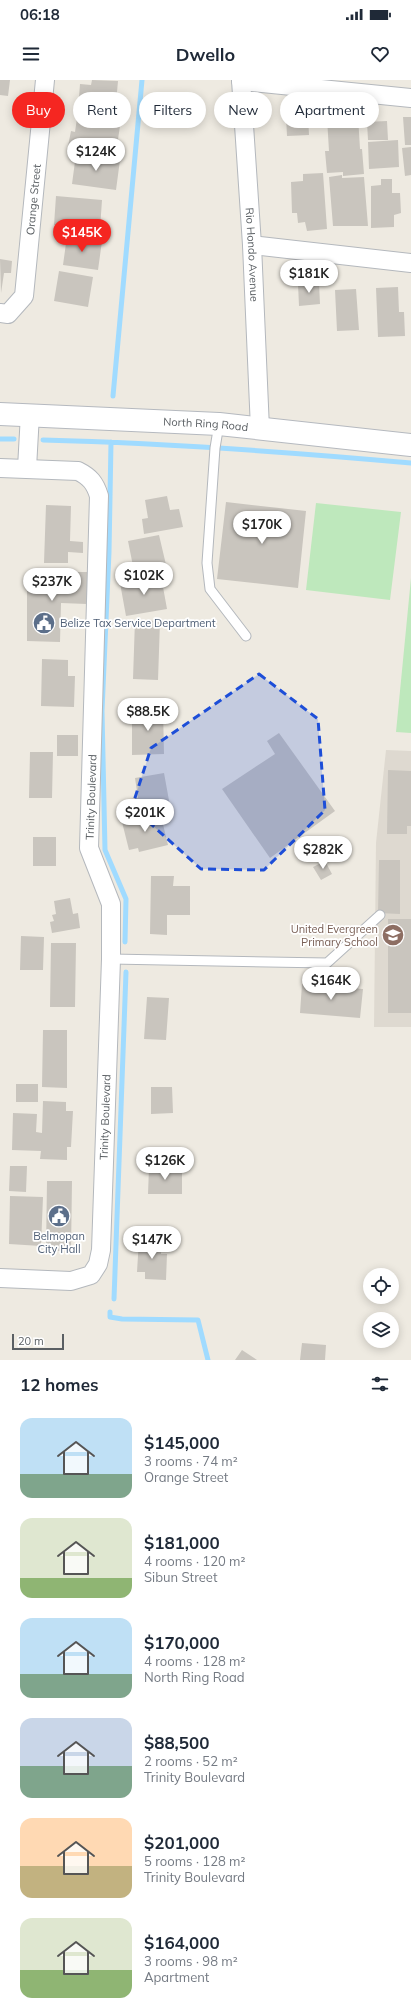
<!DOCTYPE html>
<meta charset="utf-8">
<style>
body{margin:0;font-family:Mulish,sans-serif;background:#f2f2f3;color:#1f2937;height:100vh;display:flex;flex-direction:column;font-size:15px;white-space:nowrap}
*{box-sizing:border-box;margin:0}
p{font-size:13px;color:#747a83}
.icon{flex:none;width:22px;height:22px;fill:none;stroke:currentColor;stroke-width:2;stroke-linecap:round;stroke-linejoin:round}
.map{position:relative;height:1280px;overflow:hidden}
.sheet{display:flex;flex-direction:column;background:#fff;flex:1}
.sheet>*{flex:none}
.guide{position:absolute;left:12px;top:12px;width:387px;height:36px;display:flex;gap:8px}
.fabs{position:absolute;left:363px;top:1188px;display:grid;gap:8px}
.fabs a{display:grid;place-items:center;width:36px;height:36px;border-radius:50%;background:#fff;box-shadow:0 2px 10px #0003;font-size:20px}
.scale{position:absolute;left:12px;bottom:10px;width:52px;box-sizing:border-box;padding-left:4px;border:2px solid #5a5f63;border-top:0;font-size:11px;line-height:14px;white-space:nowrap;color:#5a5f63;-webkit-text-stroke:3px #fff;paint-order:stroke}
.price{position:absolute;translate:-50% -34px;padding:0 9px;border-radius:14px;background:#fff;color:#222;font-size:13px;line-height:26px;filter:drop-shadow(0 1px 2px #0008)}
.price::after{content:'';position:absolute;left:50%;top:24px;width:12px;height:9px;margin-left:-6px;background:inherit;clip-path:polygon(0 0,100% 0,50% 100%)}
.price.active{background:#f52621;color:#fff}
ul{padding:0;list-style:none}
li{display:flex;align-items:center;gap:12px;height:100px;padding:0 20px}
li span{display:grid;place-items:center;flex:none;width:112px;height:80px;border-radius:12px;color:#555}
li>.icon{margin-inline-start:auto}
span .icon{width:48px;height:48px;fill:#fffc;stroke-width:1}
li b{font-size:17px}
h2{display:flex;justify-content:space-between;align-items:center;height:48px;padding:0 20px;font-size:17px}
.pill{padding:0 14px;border-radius:18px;background:#fff;box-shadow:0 2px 10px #0003;font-size:14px;line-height:36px}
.pill.active{background:#f52621;color:#fff}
.status{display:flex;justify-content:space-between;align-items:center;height:28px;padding:0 20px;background:#fff;direction:ltr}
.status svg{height:11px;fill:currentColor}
header{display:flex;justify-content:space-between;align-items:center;height:52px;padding:0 20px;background:#fff;font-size:18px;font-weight:700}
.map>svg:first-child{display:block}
.education{fill:#ded9d0}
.green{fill:#bee8bc}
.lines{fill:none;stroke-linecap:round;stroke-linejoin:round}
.stream{stroke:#a0dbff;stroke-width:5}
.building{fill:#c9c5be}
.service-casing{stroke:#b4b8bd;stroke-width:11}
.minor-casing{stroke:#b4b8bd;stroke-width:20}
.secondary-casing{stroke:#b5b9bf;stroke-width:24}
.service{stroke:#fff;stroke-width:9}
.minor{stroke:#fff;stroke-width:18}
.secondary{stroke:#fff;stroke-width:22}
.marked{fill:#1d4ed8;fill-opacity:0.2;stroke:#1d4ed8;stroke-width:3;stroke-dasharray:8 5;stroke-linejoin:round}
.labels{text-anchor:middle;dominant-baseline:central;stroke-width:3.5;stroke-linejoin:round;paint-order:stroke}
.street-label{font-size:11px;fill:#5a5f63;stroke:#fff}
.service-label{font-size:11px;fill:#4e5e75;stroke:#fff;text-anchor:start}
.education-label{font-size:11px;fill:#785e54;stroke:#fff;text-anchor:end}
</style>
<div class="status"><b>06:18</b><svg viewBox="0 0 49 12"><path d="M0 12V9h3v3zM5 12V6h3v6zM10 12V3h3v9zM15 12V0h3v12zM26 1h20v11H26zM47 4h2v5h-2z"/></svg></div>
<header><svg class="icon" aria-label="menu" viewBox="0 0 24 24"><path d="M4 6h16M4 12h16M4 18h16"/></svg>Dwello<svg class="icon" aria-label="heart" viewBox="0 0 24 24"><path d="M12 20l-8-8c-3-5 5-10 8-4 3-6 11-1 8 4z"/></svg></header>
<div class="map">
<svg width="411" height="1280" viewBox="0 0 411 1280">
<rect width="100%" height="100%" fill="#eeeae1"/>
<path class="education" d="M386,670L411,671V947H374L376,763Z"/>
<path class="green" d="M316,423L401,432L390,520L306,510Z
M411,498V653L396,652Z"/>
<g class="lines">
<path class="stream" d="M113,316L142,0
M0,359H14
M43,360C166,363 288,372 411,383
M111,362L109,472L102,631L105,770L126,819L125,862
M114,1219L126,892
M110,1232V1237L122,1239L198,1240L208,1280"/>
</g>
<path class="building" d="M0,0H10L8,16L0,15Z
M92,0L118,1L115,34L78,31L80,4L91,5Z
M308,35L309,55L287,56L286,36Z
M93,36L121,39L116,73L68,66L71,51L75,52L77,38L92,40Z
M358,36L360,69H362L364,94L343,96V92L327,93L325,71H329L327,38Z
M403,37H411V65H405Z
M387,41L388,60H368L367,42Z
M398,60L399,87L369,89L368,62Z
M411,67V95L405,96L402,68Z
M76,74L120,80L116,110L72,104Z
M323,93L327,149L307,151L305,142L298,143L297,133H292L291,102L303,101V94Z
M342,95V98L364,97L368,146H333L329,97Z
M381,99H392V113H400L401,133L394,135V147L371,148V106L381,105Z
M56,116L102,120L100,149L54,145Z
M67,156L102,161L98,190L63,185Z
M0,179L12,181L11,193H4L1,213Z
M59,191L93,197L88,227L54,221Z
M319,203L320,224L299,226L298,204Z
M398,207L399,232H404L405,256L378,257L376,208Z
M356,209L359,250L337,251L335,210Z
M167,416L170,430L179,429L183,447L144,454L142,439L148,438L145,420Z
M226,422L306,431L298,508L217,499Z
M46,425L71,426L70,461L83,462V473L68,472V483H44Z
M159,455L167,489L135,496L128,461Z
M27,492H88L87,524L61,523L60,562L27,561Z
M161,496L167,529L126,536L120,503Z
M135,540L160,541L158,600L133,599Z
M42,579L68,580V596H75L74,627L41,626Z
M132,629H163L164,674L132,675Z
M279,653L335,731L270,778L222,709L275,674L267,661Z
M57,655H78V676H57Z
M30,672H53L52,718H29Z
M388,690L411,691V746H407V754H387Z
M164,693L170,726L133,732L131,719L138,718L135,698Z
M160,732L168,765L139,772L138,768L129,770L122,742Z
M33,757H56V786H33Z
M379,780H400V834L378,833Z
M325,781L332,794L321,800L313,787Z
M151,796H174L173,806H190V835H167V855L150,854Z
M70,818L73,834L78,833L80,848L52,853L50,842L54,841L52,835L56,834L54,821Z
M388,839H411V933H388Z
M21,856L44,857L43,890H20Z
M51,863H76L75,927H50Z
M302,904L363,909L360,938L300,933Z
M147,917L169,918L166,960L144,959Z
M43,950H67V1008L42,1007Z
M16,1004H38V1022H16Z
M151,1007H172L173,1033L151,1034Z
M43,1021L66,1022V1031H73L71,1067H67V1080L40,1079L41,1071L12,1070L13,1033L37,1034L36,1052L42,1053Z
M10,1086H27L26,1112L9,1111Z
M149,1088H182V1114H148Z
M47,1101H72L71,1171H46Z
M10,1116L43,1117L41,1166L9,1164Z
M139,1159L162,1161L161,1174H167L166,1200L145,1199V1192H137Z
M302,1263L326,1265L325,1280H300Z
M242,1270L257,1280H235Z"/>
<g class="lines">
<g class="service-casing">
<path id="service" d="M219,344L215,368L207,483L210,509L246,556
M111,879L327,883L380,835"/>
</g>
<g class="minor-casing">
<g id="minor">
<path id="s1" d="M241,0L252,165L260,349"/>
<path d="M241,1L411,18"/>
<path d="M252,165L411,183"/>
<path id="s2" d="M0,233L8,234L24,216L45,0"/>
<path d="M0,388L78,391C90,397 95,403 99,416L89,768L111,824V879L101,1170L98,1184L91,1195L71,1201L0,1198"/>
<path d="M27,388L30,334"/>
</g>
</g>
<g class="secondary-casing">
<g id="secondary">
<path id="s3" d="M0,334L219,344L411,365"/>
</g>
</g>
<use href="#service" class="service"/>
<use href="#minor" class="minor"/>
<use href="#secondary" class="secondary"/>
</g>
<path class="marked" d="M259,594L318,639L325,730L264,790L201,789L132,727L151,668Z"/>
<defs>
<g id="civic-disc" transform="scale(1.15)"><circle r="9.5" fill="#5c6f8a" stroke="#fff"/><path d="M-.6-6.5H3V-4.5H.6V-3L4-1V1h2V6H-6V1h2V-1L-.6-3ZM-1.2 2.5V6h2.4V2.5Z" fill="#fff"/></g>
<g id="school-disc" transform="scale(1.15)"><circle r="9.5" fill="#8d6e63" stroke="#fff"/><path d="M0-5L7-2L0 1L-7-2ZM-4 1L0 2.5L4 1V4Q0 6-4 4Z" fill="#fff"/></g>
</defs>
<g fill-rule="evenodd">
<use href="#civic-disc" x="44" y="543"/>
<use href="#school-disc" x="393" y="855"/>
<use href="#civic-disc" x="59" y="1136"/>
</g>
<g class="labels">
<g class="street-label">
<text stroke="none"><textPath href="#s2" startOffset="129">Orange Street</textPath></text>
<text stroke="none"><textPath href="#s1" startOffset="175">Rio Hondo Avenue</textPath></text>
<text stroke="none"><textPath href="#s3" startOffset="206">North Ring Road</textPath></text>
<text transform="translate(91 717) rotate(-88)">Trinity Boulevard</text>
<text transform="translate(105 1037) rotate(-88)">Trinity Boulevard</text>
</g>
<g class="service-label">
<text x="60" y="543">Belize Tax Service Department</text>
<text x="59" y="1156" text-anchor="middle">Belmopan<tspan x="59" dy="13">City Hall</tspan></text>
</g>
<g class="education-label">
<text x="378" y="849">United Evergreen<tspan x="378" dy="13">Primary School</tspan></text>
</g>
</g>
</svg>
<div class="fabs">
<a><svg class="icon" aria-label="locate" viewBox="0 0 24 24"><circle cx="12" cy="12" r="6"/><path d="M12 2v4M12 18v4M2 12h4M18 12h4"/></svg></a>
<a><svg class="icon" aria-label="layers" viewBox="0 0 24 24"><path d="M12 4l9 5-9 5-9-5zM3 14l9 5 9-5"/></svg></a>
</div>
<div class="scale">20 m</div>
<b class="price" style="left:96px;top:92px">$124K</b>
<b class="price active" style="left:82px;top:173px">$145K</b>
<b class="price" style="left:309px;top:214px">$181K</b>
<b class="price" style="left:262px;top:465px">$170K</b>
<b class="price" style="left:144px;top:516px">$102K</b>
<b class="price" style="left:52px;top:522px">$237K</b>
<b class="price" style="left:148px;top:652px">$88.5K</b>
<b class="price" style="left:145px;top:753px">$201K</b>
<b class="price" style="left:323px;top:790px">$282K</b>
<b class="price" style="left:331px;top:921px">$164K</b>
<b class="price" style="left:165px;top:1101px">$126K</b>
<b class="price" style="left:152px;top:1180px">$147K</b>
<div class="guide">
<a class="pill active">Buy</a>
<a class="pill">Rent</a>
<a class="pill">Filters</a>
<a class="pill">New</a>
<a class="pill">Apartment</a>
</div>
</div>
<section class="sheet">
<h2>12 homes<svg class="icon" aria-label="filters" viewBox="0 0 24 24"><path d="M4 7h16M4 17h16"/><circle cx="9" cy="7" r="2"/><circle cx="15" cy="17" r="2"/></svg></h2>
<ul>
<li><span style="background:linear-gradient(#bfe0f5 70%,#7fa58c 0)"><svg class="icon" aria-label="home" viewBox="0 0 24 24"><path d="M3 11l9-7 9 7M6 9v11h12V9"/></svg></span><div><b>$145,000</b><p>3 rooms · 74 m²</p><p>Orange Street</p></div></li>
<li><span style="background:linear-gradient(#dfe7d0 75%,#8fb573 0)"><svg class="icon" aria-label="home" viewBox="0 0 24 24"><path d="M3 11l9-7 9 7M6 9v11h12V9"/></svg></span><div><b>$181,000</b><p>4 rooms · 120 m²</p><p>Sibun Street</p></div></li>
<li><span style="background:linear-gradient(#bfe0f5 70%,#7fa58c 0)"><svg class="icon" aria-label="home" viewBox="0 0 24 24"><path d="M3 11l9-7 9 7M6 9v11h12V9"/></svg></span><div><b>$170,000</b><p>4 rooms · 128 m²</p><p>North Ring Road</p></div></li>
<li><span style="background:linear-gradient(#c9d6e8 60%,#7fa58c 0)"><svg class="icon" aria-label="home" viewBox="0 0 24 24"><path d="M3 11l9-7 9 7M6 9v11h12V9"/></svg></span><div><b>$88,500</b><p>2 rooms · 52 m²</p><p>Trinity Boulevard</p></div></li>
<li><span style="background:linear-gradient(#ffd9b3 60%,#c2b280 0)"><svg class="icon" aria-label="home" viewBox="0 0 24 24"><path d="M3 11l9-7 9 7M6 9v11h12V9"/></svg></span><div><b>$201,000</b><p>5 rooms · 128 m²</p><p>Trinity Boulevard</p></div></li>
<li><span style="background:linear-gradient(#dfe7d0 65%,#8fb573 0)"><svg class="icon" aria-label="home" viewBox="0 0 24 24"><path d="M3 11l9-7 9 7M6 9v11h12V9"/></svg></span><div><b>$164,000</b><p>3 rooms · 98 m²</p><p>Apartment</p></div></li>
</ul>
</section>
